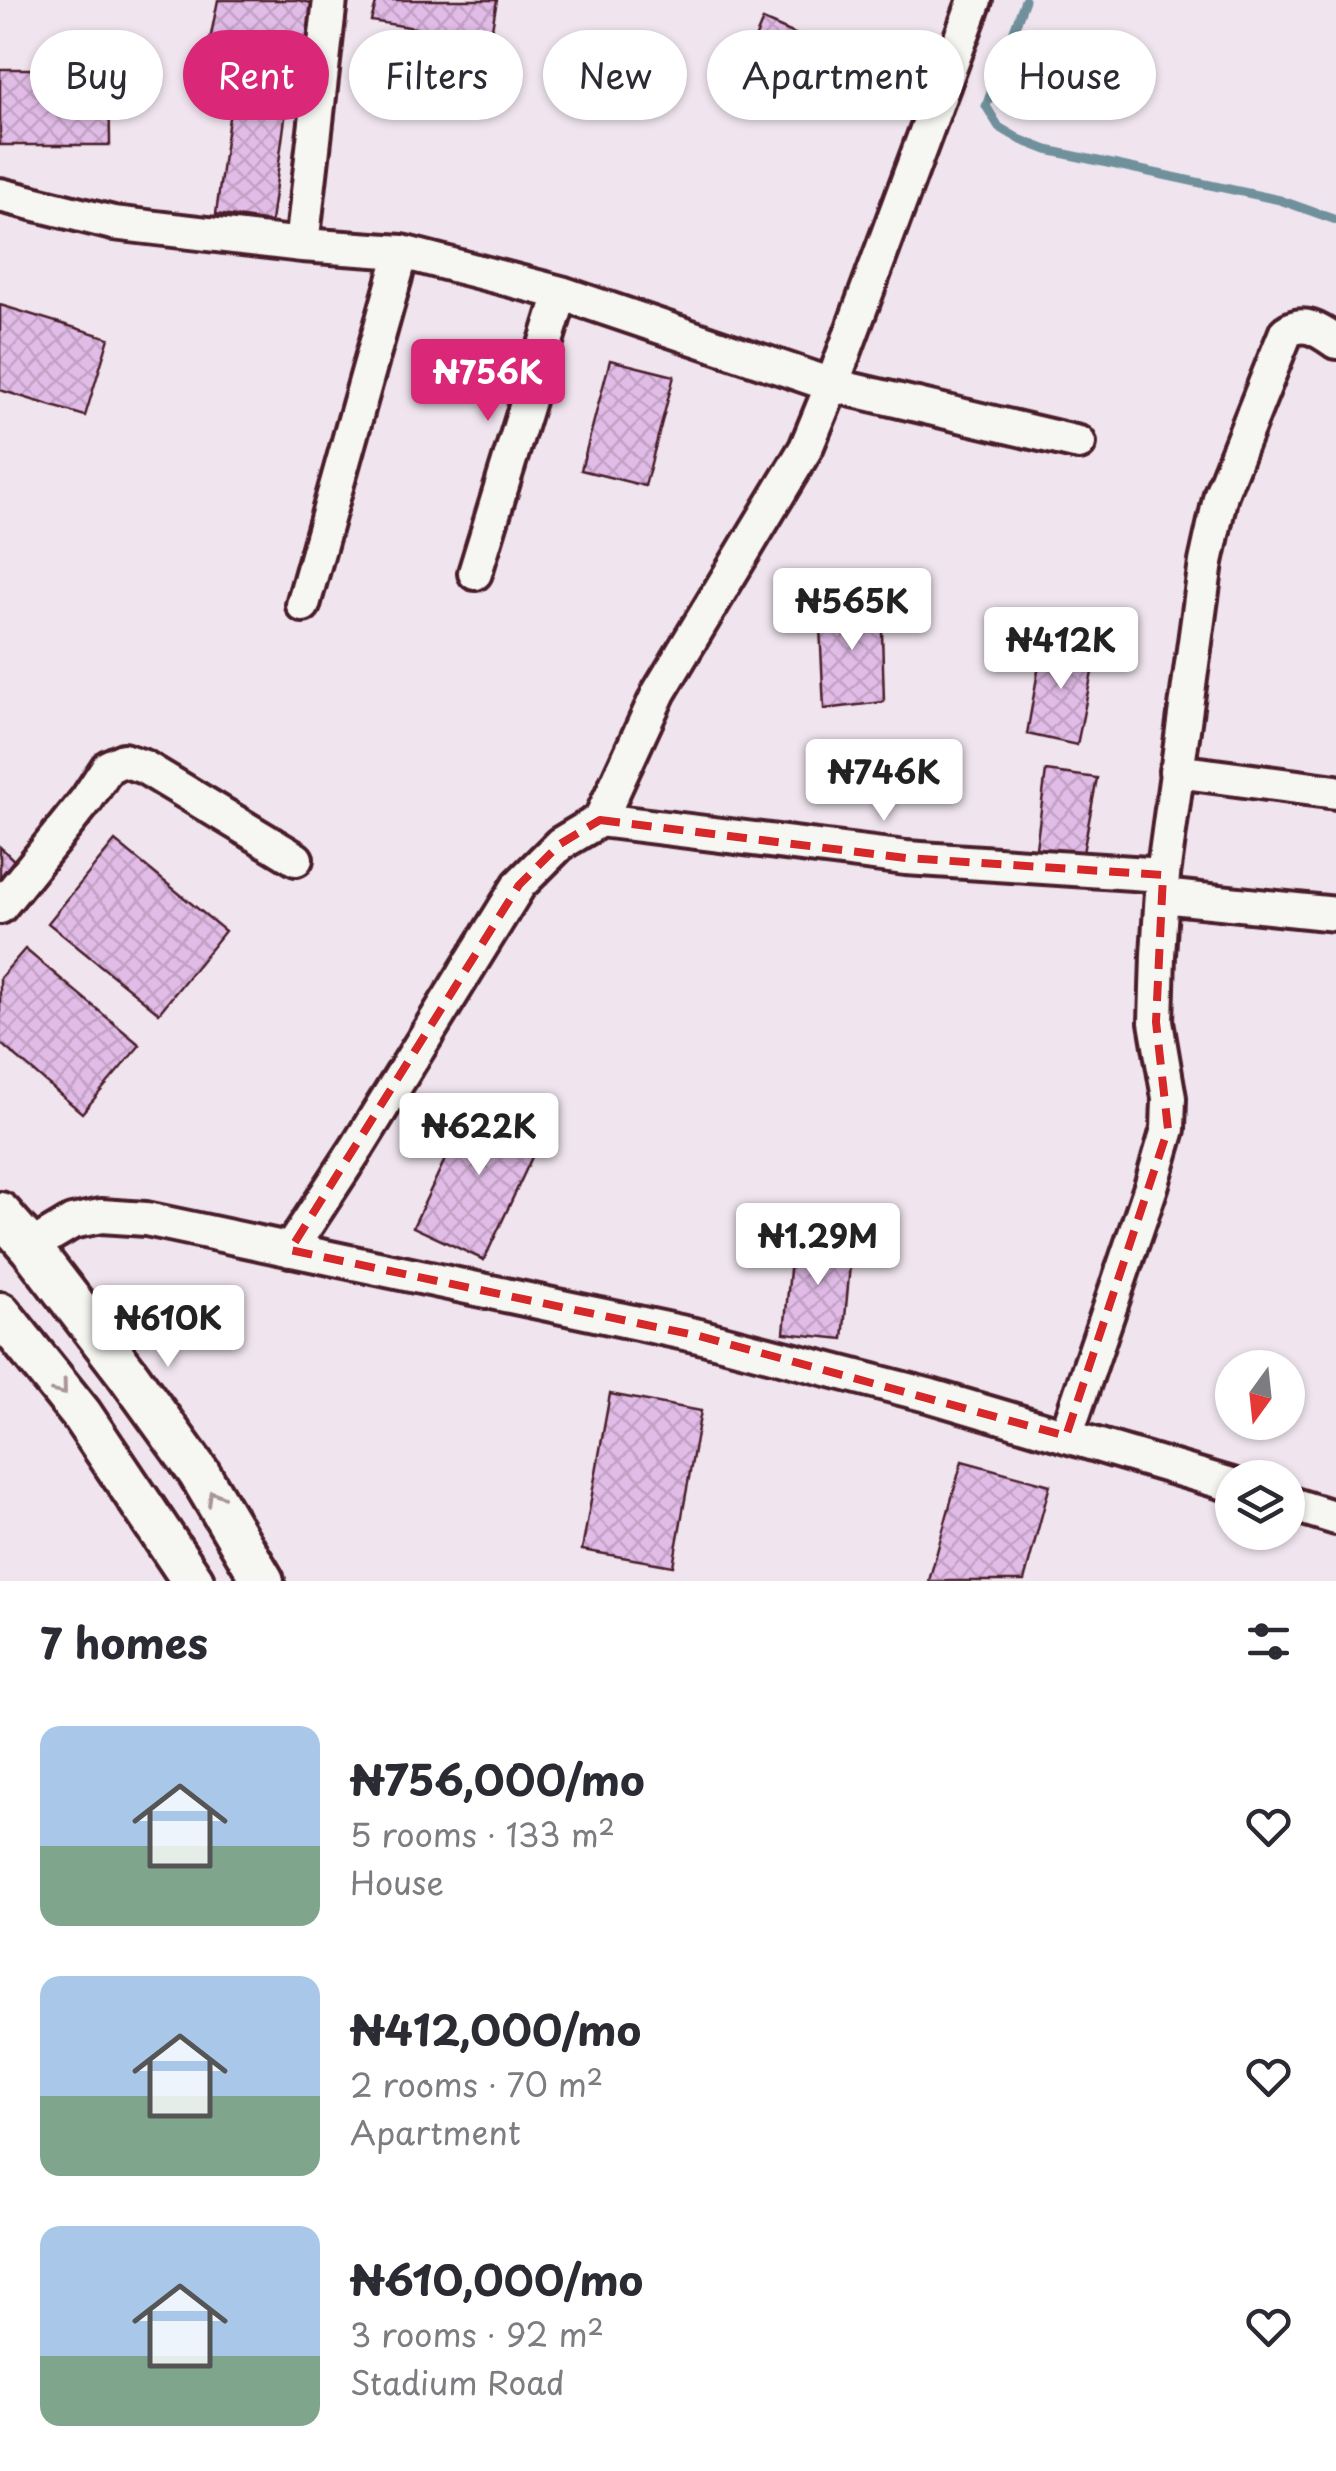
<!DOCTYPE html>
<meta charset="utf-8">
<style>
body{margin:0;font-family:"Playpen Sans",sans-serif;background:#f2f2f3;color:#2b2b33;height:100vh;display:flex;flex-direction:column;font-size:38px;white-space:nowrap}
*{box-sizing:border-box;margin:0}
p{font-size:32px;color:#7c7c81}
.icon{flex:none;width:55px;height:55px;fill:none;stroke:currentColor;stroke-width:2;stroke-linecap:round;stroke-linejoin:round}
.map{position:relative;height:1581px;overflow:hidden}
.panel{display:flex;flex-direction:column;background:#fff;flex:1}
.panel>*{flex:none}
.top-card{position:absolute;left:30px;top:30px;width:1278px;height:90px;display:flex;gap:20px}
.needle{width:65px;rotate:195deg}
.tools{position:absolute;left:1215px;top:1350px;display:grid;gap:20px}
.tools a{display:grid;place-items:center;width:90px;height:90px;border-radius:50%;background:#fff;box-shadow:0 2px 8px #0004;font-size:50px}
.price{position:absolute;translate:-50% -85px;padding:0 22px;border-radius:10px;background:#fff;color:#222;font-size:32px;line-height:65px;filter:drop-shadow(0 2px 5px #0008)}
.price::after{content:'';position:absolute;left:50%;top:60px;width:30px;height:22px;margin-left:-15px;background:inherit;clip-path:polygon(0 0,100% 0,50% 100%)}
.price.active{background:#db2777;color:#fff}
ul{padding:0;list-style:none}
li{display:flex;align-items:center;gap:30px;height:250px;padding:0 40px}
li span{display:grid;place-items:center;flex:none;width:280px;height:200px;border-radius:20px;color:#555}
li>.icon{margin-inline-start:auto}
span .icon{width:120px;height:120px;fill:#fffc;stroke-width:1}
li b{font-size:42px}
h2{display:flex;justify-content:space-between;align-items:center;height:120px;padding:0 40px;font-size:42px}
.tag{padding:0 35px;border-radius:45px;background:#fff;box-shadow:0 2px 8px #0004;font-size:35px;line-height:90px}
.tag.active{background:#db2777;color:#fff}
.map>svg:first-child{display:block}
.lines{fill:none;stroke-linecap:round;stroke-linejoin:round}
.stream{stroke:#70909b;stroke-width:9}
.building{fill:url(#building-cross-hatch);stroke:#4a1f2b;stroke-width:2.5}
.minor-casing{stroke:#4a1f2b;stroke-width:40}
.major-casing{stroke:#4a1f2b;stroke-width:48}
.minor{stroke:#f6f6f2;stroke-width:32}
.major{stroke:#f6f6f2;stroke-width:40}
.oneway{stroke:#a99598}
.marked{fill:none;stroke:#d62828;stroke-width:8;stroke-dasharray:20 12;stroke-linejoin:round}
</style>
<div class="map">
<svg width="1336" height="1581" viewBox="0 0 1336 1581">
<defs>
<pattern id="building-cross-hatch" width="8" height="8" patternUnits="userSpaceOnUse" patternTransform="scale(2.5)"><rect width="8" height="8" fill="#e1bce7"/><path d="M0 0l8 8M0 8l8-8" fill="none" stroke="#c3a1c6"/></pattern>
</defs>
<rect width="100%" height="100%" fill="#f0e5ef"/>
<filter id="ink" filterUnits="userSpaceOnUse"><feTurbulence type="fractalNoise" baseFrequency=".01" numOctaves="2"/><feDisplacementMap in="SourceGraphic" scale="20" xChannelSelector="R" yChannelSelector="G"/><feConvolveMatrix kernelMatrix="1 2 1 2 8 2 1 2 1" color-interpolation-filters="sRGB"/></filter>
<g filter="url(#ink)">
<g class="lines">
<path class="stream" d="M1025,0L986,106L999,127L1021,140L1047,150L1280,200L1336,220"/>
</g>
<path class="building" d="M218,0H297L316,4L299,84L205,65Z
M377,0H497L490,40L371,21Z
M763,20L813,42L791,93L741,72Z
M0,69H109L110,145H0Z
M233,88L288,96L271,222L216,214Z
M0,305L109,338L85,416L0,390Z
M610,360L674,376L645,486L581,470Z
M881,596L884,702L824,709L819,606Z
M1043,642L1097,648L1077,745L1027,734Z
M1046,771L1097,778L1082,858L1036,848Z
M115,841L225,931L159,1013L48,923Z
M0,847L17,863L0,881Z
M25,949L140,1045L82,1113L0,1043V978Z
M475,1096L545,1129L484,1260L413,1227Z
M793,1238L852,1244L843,1339L784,1333Z
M610,1394L701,1411L673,1566L582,1550Z
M962,1461L1050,1485L1024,1581H929Z"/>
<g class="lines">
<g class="minor-casing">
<path id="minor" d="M0,195L113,223L302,245L402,252L561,293L832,385L1079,443
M302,245L330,0
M475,573L561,293
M303,605L402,252
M1176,771L1336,792
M600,820L906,858L1163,875
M1162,896L1336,914
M0,907L87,799L108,767L123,760L144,767L296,859
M30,1247L72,1222L101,1216L146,1219L699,1336L931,1396L1232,1485
M290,1250L358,1146L519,885L560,844L600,820L659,692L806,448L832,385L975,0
M1066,1436L1151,1187L1168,1129L1169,1098L1156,1022L1158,955L1163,875L1206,562L1221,494L1286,332C1304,319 1320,331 1336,342
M1288,1503L1336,1518"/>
</g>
<g class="major-casing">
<path id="major" d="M0,1213L30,1247L126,1372L199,1473L263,1581
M0,1313L81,1414L193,1581"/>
</g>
<use href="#minor" class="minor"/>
<use href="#major" class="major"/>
</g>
<defs><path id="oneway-chevron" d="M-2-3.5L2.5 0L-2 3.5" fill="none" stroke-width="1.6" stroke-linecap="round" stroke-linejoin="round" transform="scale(2.5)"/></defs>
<g class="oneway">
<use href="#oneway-chevron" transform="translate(61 1389) rotate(51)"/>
<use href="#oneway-chevron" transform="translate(214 1497) rotate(-121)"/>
</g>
</g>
<path class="marked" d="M600,820L906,858L1163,875L1156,1022L1168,1129L1066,1436L699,1336L290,1250L519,885L560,844Z"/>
</svg>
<div class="tools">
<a><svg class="needle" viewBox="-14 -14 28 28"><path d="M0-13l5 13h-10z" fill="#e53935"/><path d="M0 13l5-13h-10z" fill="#7c7c81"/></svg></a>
<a><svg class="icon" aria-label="layers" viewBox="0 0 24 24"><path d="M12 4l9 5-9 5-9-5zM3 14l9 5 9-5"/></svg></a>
</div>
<b class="price active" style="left:488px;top:424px">₦756K</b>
<b class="price" style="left:852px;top:653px">₦565K</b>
<b class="price" style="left:1061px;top:692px">₦412K</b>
<b class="price" style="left:884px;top:824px">₦746K</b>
<b class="price" style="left:479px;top:1178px">₦622K</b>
<b class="price" style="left:818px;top:1288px">₦1.29M</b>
<b class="price" style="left:168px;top:1370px">₦610K</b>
<div class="top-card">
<a class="tag">Buy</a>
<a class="tag active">Rent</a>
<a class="tag">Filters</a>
<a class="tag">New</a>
<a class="tag">Apartment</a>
<a class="tag">House</a>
</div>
</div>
<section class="panel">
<h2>7 homes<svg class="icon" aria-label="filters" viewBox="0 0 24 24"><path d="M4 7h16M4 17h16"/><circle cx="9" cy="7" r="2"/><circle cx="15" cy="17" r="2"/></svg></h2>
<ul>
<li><span style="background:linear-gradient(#a9c7e8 60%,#7fa58c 0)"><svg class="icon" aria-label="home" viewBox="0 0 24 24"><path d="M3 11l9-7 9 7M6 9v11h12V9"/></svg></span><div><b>₦756,000/mo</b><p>5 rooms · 133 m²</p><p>House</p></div><svg class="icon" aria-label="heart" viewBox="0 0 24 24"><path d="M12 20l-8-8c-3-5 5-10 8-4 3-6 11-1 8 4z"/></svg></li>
<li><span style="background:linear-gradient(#a9c7e8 60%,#7fa58c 0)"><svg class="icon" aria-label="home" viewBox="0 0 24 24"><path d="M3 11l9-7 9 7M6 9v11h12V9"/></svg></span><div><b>₦412,000/mo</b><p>2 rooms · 70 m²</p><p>Apartment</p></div><svg class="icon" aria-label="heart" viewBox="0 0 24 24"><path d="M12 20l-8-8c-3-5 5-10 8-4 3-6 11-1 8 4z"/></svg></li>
<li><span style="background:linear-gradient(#a9c7e8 65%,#7fa58c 0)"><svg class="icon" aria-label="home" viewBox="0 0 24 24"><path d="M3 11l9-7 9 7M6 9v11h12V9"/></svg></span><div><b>₦610,000/mo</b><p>3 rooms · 92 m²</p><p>Stadium Road</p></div><svg class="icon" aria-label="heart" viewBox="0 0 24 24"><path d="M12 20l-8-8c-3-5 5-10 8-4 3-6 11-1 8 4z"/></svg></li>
</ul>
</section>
